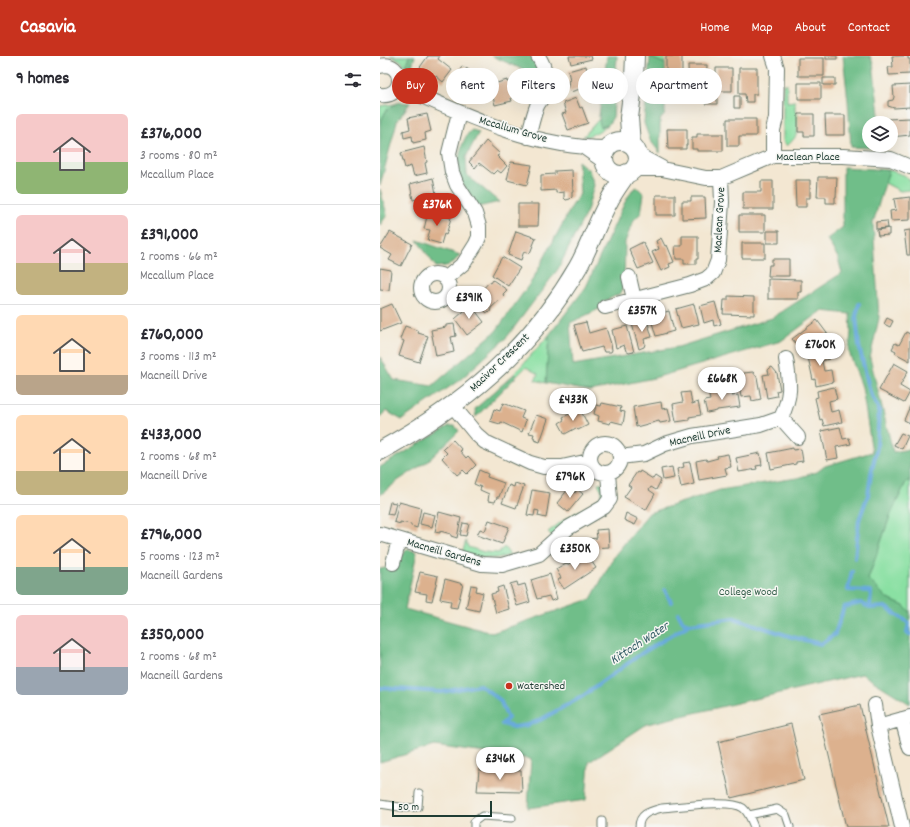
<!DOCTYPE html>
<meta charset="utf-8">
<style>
body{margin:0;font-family:Dekko,sans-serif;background:#f7f7f7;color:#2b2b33;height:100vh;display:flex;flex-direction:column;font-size:15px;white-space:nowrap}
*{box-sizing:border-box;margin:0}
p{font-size:13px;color:#7c7c81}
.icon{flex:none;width:22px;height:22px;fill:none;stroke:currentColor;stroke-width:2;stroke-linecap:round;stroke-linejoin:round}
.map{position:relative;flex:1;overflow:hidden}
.details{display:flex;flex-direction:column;background:#fff;width:380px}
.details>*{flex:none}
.guide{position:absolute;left:12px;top:12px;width:380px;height:36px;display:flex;gap:8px}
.tools{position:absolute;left:482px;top:60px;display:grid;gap:8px}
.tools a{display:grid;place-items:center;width:36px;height:36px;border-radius:50%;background:#fff;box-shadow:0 4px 16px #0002;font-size:20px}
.scale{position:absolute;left:12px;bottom:10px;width:100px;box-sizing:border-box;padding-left:4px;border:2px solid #1f3d34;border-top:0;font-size:11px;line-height:14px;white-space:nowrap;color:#1f3d34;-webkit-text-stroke:3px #f6f6f2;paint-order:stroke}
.price{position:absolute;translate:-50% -34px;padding:0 9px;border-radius:14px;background:#fff;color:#222;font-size:13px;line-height:26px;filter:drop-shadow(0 1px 2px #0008)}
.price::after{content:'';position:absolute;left:50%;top:24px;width:12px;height:9px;margin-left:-6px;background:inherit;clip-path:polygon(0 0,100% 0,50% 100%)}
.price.selected{background:#c8321e;color:#fff}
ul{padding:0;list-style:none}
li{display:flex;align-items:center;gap:12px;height:100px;padding:0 16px}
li+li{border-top:1px solid #e1e1e2}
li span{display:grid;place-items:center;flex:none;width:112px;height:80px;border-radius:6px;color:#555}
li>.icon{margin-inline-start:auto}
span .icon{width:48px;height:48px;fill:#fffc;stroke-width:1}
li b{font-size:17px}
h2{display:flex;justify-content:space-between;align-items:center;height:48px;padding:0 16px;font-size:17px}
.tag{padding:0 14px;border-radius:18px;background:#fff;box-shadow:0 4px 16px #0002;font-size:14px;line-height:36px}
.tag.selected{background:#c8321e;color:#fff}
header{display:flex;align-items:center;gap:24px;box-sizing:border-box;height:56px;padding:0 20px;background:#c8321e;color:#fff}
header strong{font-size:19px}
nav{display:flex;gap:22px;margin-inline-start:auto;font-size:14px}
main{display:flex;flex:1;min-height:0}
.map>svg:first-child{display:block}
.green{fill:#8ae0a3;stroke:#548e6c}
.forest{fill:#6fbe89;stroke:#477e5e}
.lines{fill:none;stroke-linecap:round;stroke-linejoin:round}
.stream{stroke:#69aadd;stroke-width:4}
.building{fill:#dcb18e}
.service-casing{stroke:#69786b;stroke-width:9}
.minor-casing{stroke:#69786b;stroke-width:16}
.tertiary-casing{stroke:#69786b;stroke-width:20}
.service{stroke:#fff;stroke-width:7}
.minor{stroke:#fff;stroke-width:14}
.tertiary{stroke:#fff;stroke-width:18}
.poi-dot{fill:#c8321e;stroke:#f6f6f2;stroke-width:1.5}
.labels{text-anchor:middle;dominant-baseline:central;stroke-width:3;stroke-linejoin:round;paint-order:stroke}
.street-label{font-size:12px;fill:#1f3d34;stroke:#f6f6f2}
.park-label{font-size:12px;fill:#345e4a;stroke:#f6f6f2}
.poi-label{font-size:12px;fill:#1f3d34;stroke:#f6f6f2;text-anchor:start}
.water-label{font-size:13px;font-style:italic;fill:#355e67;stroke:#f6f6f2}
</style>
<header>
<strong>Casavia</strong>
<nav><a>Home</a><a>Map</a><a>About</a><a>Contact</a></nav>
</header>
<main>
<section class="details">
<h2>9 homes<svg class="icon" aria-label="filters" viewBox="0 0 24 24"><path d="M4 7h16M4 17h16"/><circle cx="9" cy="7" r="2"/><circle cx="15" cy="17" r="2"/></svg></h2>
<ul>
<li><span style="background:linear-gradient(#f6c9c9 60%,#8fb573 0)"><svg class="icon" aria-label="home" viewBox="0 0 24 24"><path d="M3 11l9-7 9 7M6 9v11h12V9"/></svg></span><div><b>£376,000</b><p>3 rooms · 80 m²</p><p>Mccallum Place</p></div></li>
<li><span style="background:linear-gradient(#f6c9c9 60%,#c2b280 0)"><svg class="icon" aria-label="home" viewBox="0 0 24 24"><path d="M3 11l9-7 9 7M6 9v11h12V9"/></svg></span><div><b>£391,000</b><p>2 rooms · 66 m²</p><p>Mccallum Place</p></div></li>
<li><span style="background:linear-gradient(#ffd9b3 75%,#b9a48a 0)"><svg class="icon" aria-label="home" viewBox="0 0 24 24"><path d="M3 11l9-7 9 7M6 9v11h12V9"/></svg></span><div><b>£760,000</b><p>3 rooms · 113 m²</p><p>Macneill Drive</p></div></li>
<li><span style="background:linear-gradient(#ffd9b3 70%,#c2b280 0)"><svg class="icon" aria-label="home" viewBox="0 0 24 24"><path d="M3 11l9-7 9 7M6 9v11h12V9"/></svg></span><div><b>£433,000</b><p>2 rooms · 68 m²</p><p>Macneill Drive</p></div></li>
<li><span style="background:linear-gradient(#ffd9b3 65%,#7fa58c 0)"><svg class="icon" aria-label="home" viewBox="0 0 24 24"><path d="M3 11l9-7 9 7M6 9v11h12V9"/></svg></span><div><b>£796,000</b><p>5 rooms · 123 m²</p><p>Macneill Gardens</p></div></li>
<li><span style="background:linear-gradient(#f6c9c9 65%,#9aa5b1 0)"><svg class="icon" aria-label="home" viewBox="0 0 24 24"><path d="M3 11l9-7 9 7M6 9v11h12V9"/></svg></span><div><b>£350,000</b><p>2 rooms · 68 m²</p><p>Macneill Gardens</p></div></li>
</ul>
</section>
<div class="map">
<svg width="530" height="771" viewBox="0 0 530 771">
<rect width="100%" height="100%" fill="#f6f6f2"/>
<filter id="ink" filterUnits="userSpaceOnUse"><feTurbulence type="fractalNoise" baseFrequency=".025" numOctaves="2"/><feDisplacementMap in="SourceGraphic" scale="8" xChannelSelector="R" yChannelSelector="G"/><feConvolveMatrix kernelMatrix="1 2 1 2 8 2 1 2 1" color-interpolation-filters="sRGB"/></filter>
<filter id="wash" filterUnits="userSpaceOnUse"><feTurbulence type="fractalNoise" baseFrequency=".012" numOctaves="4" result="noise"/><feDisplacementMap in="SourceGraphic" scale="16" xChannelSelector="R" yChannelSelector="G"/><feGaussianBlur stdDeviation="0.9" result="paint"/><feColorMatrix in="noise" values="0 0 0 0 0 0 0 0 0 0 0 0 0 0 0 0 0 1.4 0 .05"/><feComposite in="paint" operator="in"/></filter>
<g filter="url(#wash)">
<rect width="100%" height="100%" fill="#f3e7d2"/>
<path class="green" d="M10,0H29L26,11L20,4Z
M270,0H284L285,8L270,1Z
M403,28H407V46L415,45V55L418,58C418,75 420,78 407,90L403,85Z
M15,48L6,55L0,67V50Z
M219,63L220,71L228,69C221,74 212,80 203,81Z
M509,114L524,119L530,124V134L520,135L505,127Z
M169,279L166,327L155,324L158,318L146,311L137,320L134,318Z
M530,424V556L524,550L508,543L488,523L510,460L526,426Z
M218,427H222L225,443L173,481L168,476L185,463L210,449L221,441L222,435Z
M86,485L88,491L104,496L119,497L124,491L130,499C111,505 101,502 82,497Z"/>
<path class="forest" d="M29,0H35L31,13L26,11Z
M112,0H150L156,6L161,30L151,39L144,14Z
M227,0H237L233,61L228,69L220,71L219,60Z
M463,0H490L493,7L499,58L498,67H489V89H493L492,92L471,91L468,45Z
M270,1L285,8V58L280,64V97L270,84L264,67Z
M18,46L30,47L17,65L0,130V67L6,55Z
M92,74L99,76L86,101L87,119L119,146L98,151C94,144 82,129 79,121C76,110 81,81 92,74Z
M198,105L209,114L214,129L207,155L178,213L127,281L81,323L22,364L6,355L0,361V301L14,324L52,330L116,275L153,223L192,150L200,138Z
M463,111L509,114L493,167L499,262L490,302L513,396L530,393V424L526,426L510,460L488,523L508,543L524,550L530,556V648L482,618L267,668L209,706L206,744L148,752L151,703L54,690L0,706V513L15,510L27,493L37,496L25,553L112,577L211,543L235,499L269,457L340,434L417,422L437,416L445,410L492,396L482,331L469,296L471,276L470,258L442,255L401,285L274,322L210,335L166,327L169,279L206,231L244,148L252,134L257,131L264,138L261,157L253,165L245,186L244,230L241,237L223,246L219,253L190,267L193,309L298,291L392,262L462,217L458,202L447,183L463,171Z
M0,133L7,159L0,169Z
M37,184L80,199C71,210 69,210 56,211Z
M134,318L137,320L96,361L95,353Z
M69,370H75L79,375L48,405L19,424L0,439V411Z"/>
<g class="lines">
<path class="stream" d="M475,502L479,464L488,439L491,418L497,391L499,354L490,336L479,290L476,260L479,248
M472,515L468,534L491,535L490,552
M285,534L291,546
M298,557L303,566L310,568
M0,632L62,636L100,629L120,644L128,662L122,668L134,671L148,669L160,664L203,640L262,597L310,568L354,562L412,581L441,588L455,578L464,551L481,547L490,552L505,551L529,567L527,577L530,578"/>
</g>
<g id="blocks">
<path class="building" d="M48,0H60L58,3L72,14L63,26L56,20L52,25L38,14Z
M189,0H211L212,3L191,8Z
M286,0H302V27H295V31L292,34H290L287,31L286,27Z
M446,0H457V3H446Z
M512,0H528V3H530V18L509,19L508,11H513Z
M418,2H444V20H418Z
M308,9H327L326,35H309Z
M82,10L106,23L97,40L73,29Z
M206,10L211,30L190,36L188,25L190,24L188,15Z
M336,12H352V35H336Z
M359,12H377V38H373V46H366L365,38H359Z
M443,22H455V29H443Z
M141,23L145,39L131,42L132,45L115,49L110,29L127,24V26Z
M418,27H441V43H418Z
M301,29H307V40L301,41Z
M530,29V51L514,52L508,50V45L513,44L514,41L513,30Z
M325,37H337V48H325Z
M354,40H360V52H354Z
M196,42L200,52L202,51L208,67L188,74L182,58L186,57L183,47Z
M47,58L51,75L45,77L46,84L33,87L32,80L24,82L23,75L30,73L28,62Z
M418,58H434V80H424V76H418Z
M445,59H465V79H446Z
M530,62V79L511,81V67H509L508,63Z
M347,63H376V80H359V90H347Z
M287,73H307V89H306V93H288Z
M317,78H343V95H317V93H312V81H317Z
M106,85L120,98L117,100L127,110L121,117L117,114L113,118L99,107L95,112L89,106Z
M44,91L47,106L45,107L47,117L34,120L31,110L25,112L21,97Z
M131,106L152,109L147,129L127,124Z
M192,114L193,136H192V141L190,143L186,144L184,142V136L176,137V134L161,135V119L175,118V115Z
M438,121H457L456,141H455V147H446V141H437Z
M53,122L56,138L54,139L56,148L43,151L41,142L33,144L30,128Z
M415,124H430V142H426V151H416Z
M381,125H393V153H363V136H381Z
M276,139H295V159H276Z
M311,141H325L326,162L302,163V145H311Z
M530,141V164L511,165L510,155L516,154L514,143Z
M138,148H159L158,170H138Z
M48,156L71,162L66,179L64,178L61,188L47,184L50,174L44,173Z
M359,159H385V176H359Z
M507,165L508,172L496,173V166Z
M509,172V179L498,180L497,174Z
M530,174V199H527L524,175Z
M136,175L156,182L150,197L144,195L141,204L128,199Z
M387,175H399V187H387Z
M10,176L32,188L21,210L9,204L12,199L0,192Z
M302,180H318V203H316V208H304V203H296L295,190H302Z
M281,182L285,190L287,189L294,206L289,208L290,211L281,215L272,196L279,193L276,185Z
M263,186L273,207L258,213L249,193Z
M362,187H385V202H362Z
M122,201L140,212L128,230L112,219Z
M392,203H409V220H388L389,209H392Z
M0,212L11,214L9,234L0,233Z
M388,223L421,224V236H418V243H388Z
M113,224L127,234L123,238L124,240L111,252L110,256L107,257L93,245L109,226L111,227Z
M348,240L374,241V259L343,258L344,244H348Z
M335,246L341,268L334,270L333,264L324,267L320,250Z
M12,248L21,267L0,275V253Z
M314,248L319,268L301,272L296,253Z
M91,249L104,266L87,279L75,263Z
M289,255L294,275L276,280L270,260Z
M507,262L513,265L510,271L504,268Z
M267,264L272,281L264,283L265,288L264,291L259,293L252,268Z
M437,264L449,280L436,290L432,284L425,290L422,287L418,290L412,283Z
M206,266L209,277L226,272L231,288L232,294L231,296H224L222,291L202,296L194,269Z
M74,268L76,280L71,281L74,296L56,300L51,274L66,271V269Z
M25,270L39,275L38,277L48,280L39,306L19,300L24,285L20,283Z
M247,270L254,296L249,297L246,295L244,289L236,292L232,274Z
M526,276L530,278V305L515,297L516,295L512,293L515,287L519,289Z
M447,291L449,303L442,305L444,315L451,314L453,326L436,330L435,323L433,324L428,301L430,300L429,295Z
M514,307L528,315L520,330L530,336L524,347L499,334Z
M392,311L397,317L400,334L396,335L397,340L387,342L383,319L389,318L388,314L390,312Z
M373,316L377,321L381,343L372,345L371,340L361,341L358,324L363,323V319L364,317Z
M454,331L457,343L449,345L451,356L459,354L462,366L444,370L442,363L440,364L435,342L438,341L437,335Z
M351,332L352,340L358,339L360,351L337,354V355L327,357L324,345L330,344L328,336Z
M310,336L312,348L318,346L321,359L309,361V364L296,366L293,348L303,346L301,337Z
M281,346L282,353L288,352L291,365L280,367L279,365L256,371L253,351Z
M123,347L144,355L141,362L146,364L142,376L121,366L120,368L110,365L114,353L120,355Z
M222,347L241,351L240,355L245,356L243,368L231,365L230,368L218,365L219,360L214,358L216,349L221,350Z
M530,350V367L524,364Z
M200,353L208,369L198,374L196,372L185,378L179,367L184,364L183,361Z
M156,359L168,363L160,386L154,384L155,382L153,381L154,378L149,377Z
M460,371L463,383L469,382L471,388L456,391L458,402L447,404L441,375Z
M521,377L528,380L522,393L514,389Z
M73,384L82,394L80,395L86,402L88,400L96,409L87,418L83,414L77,419L62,402L67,397L63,393Z
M413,392V394L421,393L423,405L416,406V408L391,413L388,397Z
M380,397L382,409L376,410L377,413L359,416L356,402Z
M348,398L351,411L345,412L347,419L319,424L316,405L326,403L327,405L338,402L337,400Z
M310,406L314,428L301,431L297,413L304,411L303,407Z
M292,411L294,422L283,424L281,413Z
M99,414L108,418L107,421L124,427L119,441H117L115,446L108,445L109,438L100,434L101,431L94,428Z
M260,415L273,423L275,420L281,424L276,434L271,431L269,434L275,438L266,454L244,441L251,431L248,429L257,416L259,417Z
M135,427L144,430L136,452L122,447L129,429L134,431Z
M189,432L195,437L197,433L203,438L188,456L177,447Z
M152,434L170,437L166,462L158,460L159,455L155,454L154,460L147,459Z
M10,446L16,447L13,459L7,458Z
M19,446L41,452L37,472L31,470V468L20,466V468L14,466Z
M43,456L55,459L52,471L40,468Z
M59,456L81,462L77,482L71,480V478L60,475V477L55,476Z
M246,457L258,463L255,469L244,464Z
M109,464L129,471L122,488L97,479L100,473L105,475Z
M83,467L89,468L86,480L80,479Z
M228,473L229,491L210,492L209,483L217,482L216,474Z
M206,497L216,512L184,533L178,524L181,522L176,513L186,507L187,509Z
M40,516L58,520L52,545L46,544L47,538L35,536Z
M170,518L177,543L171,545L169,540L157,543L151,524Z
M65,523L83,528L77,552L70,551L71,545L60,543Z
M137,526L138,530L145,528L150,546L137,550L130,528Z
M91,529L97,530L96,535L103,537L99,555L86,552Z
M123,530L129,553L116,557L111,538L118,536L117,532Z
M480,649L509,771H466L439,658Z
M411,668L424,724L351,742L338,686Z
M99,714L141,715L142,736L97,735Z"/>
</g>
</g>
<g filter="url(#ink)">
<use href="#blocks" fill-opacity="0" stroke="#69786b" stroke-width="1"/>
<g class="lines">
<g class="service-casing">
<path id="service" d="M0,748L26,752L38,751L39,737
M369,759L397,753L406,759L410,771
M222,765V771
M94,771V766L102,760L132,762
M259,771C259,757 271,755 282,752C300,751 350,743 363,752C369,757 371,764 374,771"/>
</g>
<g class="minor-casing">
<path id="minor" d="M0,10C24,4 27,42 0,39
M19,30C85,59 153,92 227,92
M148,81C151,71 153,60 157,50C159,46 162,43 163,39C169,24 166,13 158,0
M205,92L225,106
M258,99L282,112
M393,100V74L396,62L397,12L393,0
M253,113H282L326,122H341L393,100H463L511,103L530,111
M41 232a14 14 0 1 1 28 0a14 14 0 1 1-28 0Z
M249,221L254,243
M65,223L84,207L96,188L99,181V170L95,157L77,129L72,116L69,97L79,57
M225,251L310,229L326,223L333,217L338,204L342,146L341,122
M73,350L96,378L105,386L150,407L164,411H182L209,405
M401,362L418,381
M210 402a15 15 0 1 1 30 0a15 15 0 1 1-30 0Z
M240,401L264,398L285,388L312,380L381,369L401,362C412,338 410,329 406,303
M0,478L102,508L122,509L159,498L188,472L224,451L230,443L228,417
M13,507L19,484
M495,649L498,670L522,771
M522,663L530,692
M498,670L530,661"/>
</g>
<g class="tertiary-casing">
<path id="tertiary" d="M224 102a17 17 0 1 1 34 0a17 17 0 1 1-34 0Z
M251,88L249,62L254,22L255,0
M0,395C83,349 150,294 198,211C210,190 217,166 229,145C234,135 241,126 247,117"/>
</g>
<use href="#service" class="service"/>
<use href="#minor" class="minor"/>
<use href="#tertiary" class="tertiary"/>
</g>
</g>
<circle class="poi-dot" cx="129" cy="630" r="4"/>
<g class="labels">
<g class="street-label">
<text transform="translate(133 74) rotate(16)">Mccallum Grove</text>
<text x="428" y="101">Maclean Place</text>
<text transform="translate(340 164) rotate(-87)">Maclean Grove</text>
<text transform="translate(120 307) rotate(-44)">Macivor Crescent</text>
<text transform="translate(320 381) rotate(-12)">Macneill Drive</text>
<text transform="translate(64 497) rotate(16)">Macneill Gardens</text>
</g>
<g class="park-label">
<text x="368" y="536">College Wood</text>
</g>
<g class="poi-label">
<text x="137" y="630">Watershed</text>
</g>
<g class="water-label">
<text transform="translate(260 588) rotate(-33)">Kittoch Water</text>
</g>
</g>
</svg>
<div class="tools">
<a><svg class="icon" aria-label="layers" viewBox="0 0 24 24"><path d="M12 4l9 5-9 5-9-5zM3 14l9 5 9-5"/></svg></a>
</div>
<div class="scale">50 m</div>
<b class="price selected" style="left:57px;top:171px">£376K</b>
<b class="price" style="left:89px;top:264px">£391K</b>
<b class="price" style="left:262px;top:277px">£357K</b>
<b class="price" style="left:440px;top:311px">£760K</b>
<b class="price" style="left:342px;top:345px">£668K</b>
<b class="price" style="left:193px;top:366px">£433K</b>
<b class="price" style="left:190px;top:443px">£796K</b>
<b class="price" style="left:195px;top:515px">£350K</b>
<b class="price" style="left:120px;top:725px">£346K</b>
<div class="guide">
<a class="tag selected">Buy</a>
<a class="tag">Rent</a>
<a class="tag">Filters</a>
<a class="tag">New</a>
<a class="tag">Apartment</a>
</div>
</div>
</main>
